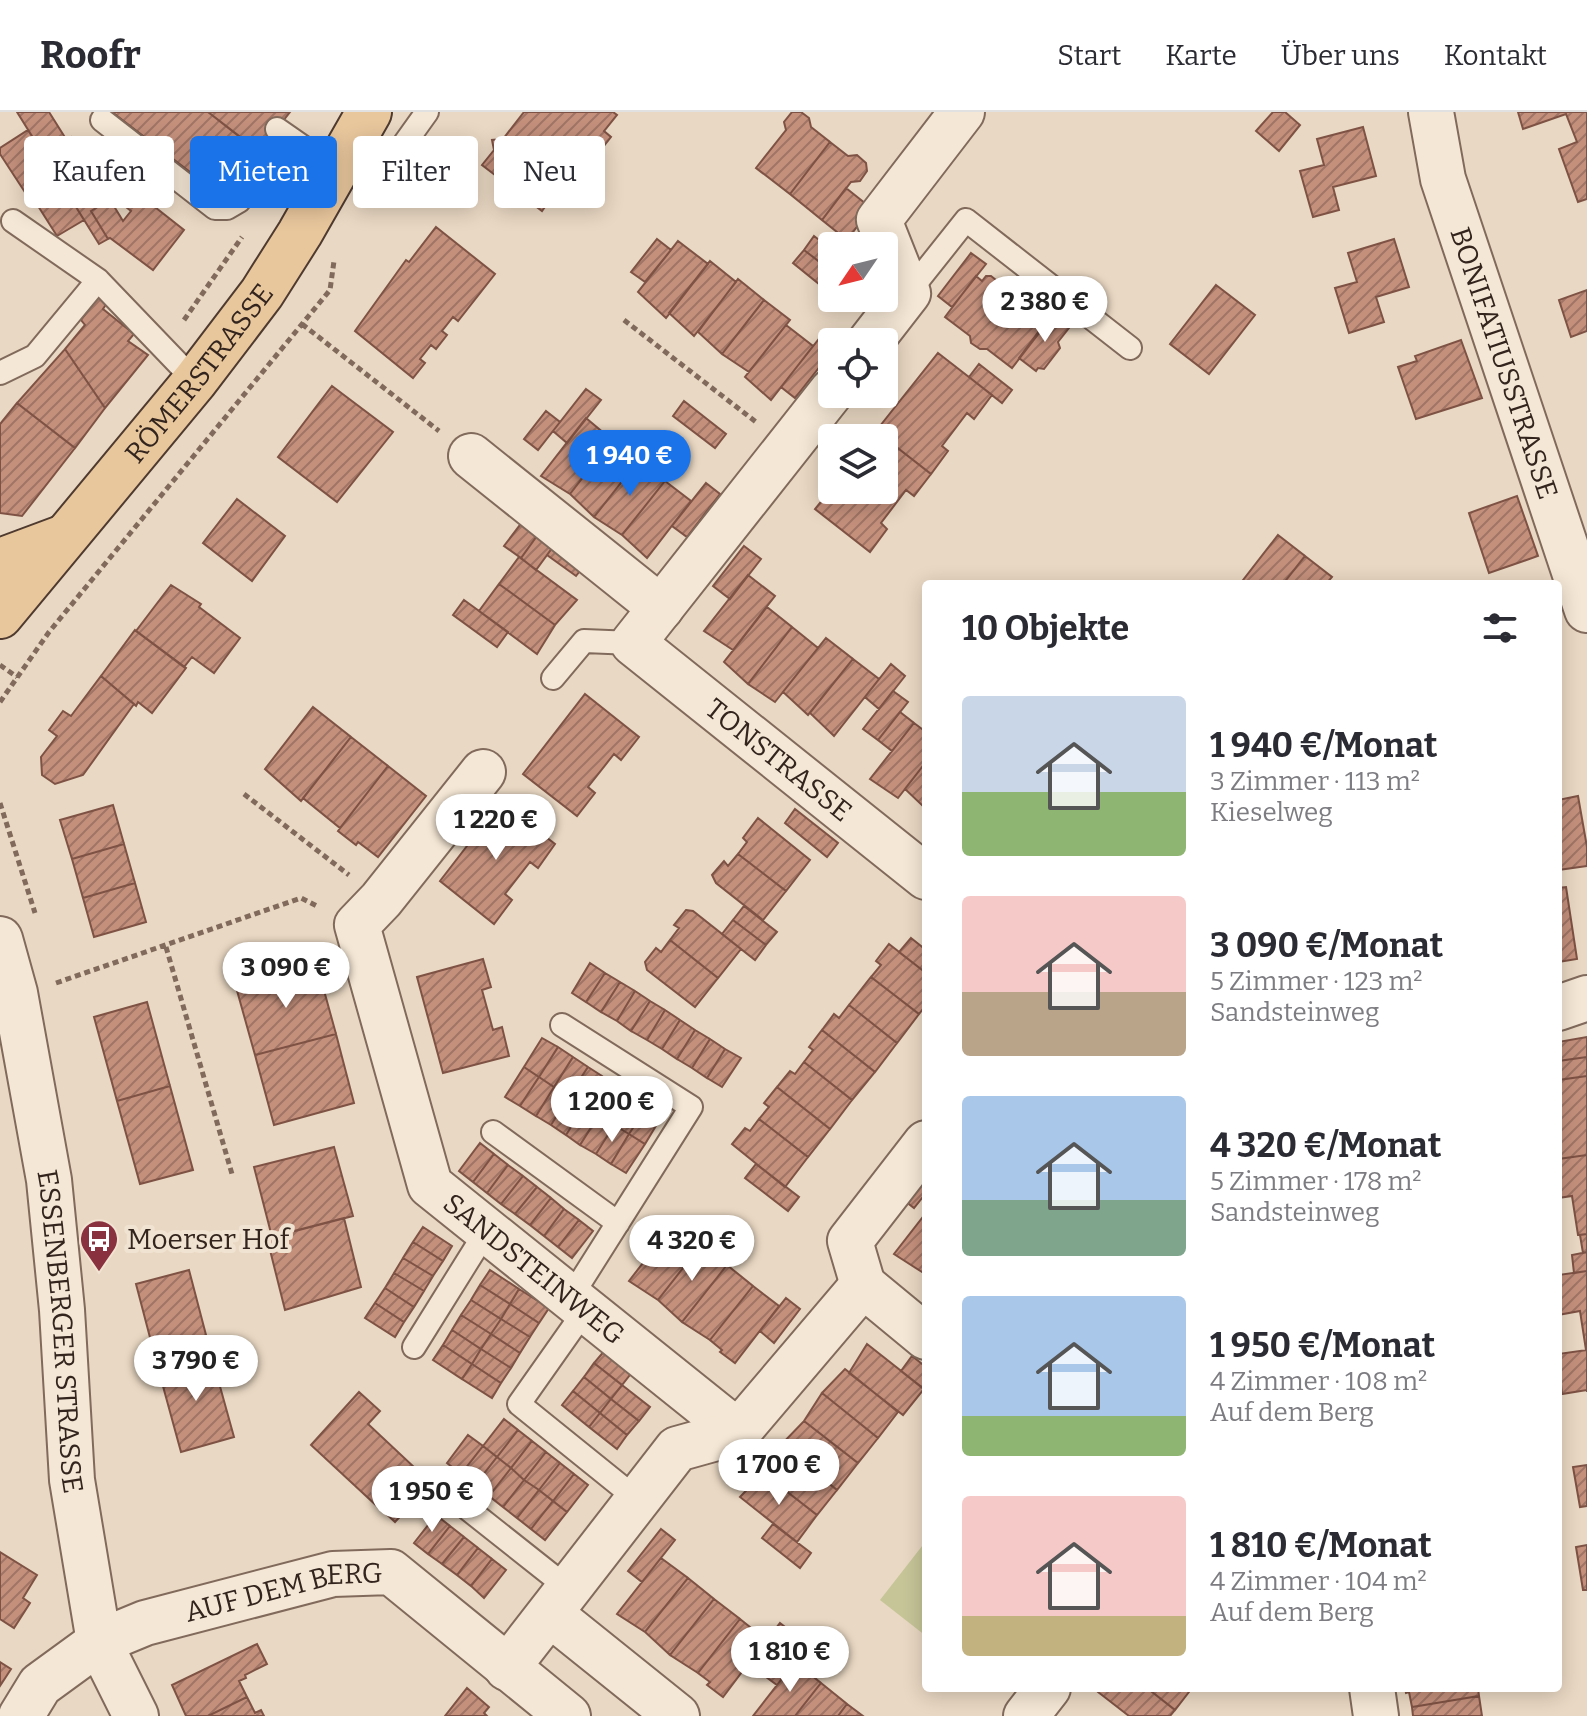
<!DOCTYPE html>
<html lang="de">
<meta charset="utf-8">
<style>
body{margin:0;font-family:Bitter,serif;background:#f7f7f7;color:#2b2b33;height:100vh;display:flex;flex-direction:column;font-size:30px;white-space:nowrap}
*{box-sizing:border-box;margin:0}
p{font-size:26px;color:#7c7c81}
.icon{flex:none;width:44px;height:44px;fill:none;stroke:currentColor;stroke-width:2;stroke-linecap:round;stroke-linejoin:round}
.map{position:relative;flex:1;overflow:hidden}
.panel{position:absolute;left:922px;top:468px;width:640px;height:1112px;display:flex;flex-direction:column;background:#fff;border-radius:8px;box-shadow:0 4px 20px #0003}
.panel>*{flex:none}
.hud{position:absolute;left:24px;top:24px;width:760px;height:72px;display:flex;gap:16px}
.needle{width:52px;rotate:235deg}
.buttons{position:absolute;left:818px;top:120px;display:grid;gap:16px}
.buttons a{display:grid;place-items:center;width:80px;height:80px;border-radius:8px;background:#fff;box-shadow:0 4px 20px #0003;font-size:40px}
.price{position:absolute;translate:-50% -68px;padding:0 18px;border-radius:28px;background:#fff;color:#222;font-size:26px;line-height:52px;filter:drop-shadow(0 2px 4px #0008)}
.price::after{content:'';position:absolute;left:50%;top:48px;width:24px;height:18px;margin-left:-12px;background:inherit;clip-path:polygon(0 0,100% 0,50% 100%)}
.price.active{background:#1a73e8;color:#fff}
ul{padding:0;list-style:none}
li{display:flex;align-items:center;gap:24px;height:200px;padding:0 40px}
li span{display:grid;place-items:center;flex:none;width:224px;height:160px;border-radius:8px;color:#555}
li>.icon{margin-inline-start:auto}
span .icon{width:96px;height:96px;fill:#fffc;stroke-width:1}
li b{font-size:34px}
h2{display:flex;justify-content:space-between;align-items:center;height:96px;padding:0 40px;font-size:34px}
.pill{padding:0 28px;border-radius:8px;background:#fff;box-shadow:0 4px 20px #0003;font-size:28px;line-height:72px}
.pill.active{background:#1a73e8;color:#fff}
header{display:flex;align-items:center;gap:48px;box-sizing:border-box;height:112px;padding:0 40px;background:#fff;border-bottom:2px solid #e1e1e2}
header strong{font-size:38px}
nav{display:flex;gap:44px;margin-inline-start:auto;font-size:28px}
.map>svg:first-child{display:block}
.green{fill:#c6c598}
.building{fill:url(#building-hatch);stroke:#7e5244;stroke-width:2}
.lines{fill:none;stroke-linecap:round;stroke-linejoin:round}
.service-casing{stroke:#816a5b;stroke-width:26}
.minor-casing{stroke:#816a5b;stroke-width:48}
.tertiary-casing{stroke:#816a5b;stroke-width:48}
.primary-casing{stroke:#4f3a2f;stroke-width:48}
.path{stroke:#816a5b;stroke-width:5;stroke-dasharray:6 4;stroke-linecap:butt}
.service{stroke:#f5e7d5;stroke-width:22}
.minor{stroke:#f5e7d5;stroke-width:44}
.tertiary{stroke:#f5e7d5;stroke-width:44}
.primary{stroke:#e9c79d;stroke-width:44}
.labels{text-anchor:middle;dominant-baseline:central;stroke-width:8;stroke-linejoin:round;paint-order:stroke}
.street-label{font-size:28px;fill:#33251e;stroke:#f1e3d1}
.poi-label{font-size:28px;fill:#33251e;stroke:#f1e3d1;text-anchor:start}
</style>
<header>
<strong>Roofr</strong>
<nav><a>Start</a><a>Karte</a><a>Über uns</a><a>Kontakt</a></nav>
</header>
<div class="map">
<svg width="1587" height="1604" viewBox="0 0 1587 1604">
<defs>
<pattern id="building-hatch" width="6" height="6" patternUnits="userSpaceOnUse" patternTransform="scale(2)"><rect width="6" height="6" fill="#c4907c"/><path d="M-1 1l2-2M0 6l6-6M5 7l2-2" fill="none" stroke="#a07565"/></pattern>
</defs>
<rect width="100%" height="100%" fill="#e9d8c3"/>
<path class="green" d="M926,1429V1524L880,1488Z"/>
<path class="building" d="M17,0H49L66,27L71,25L87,52L60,69Z
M112,0H208L256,37L220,83Z
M208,0H290L259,40Z
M524,0H613L617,3L604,19L611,25L559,91L552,85L542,99L482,53L494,38L492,28L503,27Z
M792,0H801L809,6L811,15L830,30L790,82L756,56L786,18L784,10Z
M1273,0H1285L1300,13L1279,39L1256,19Z
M1518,0H1587V87L1578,90L1559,37L1577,30L1566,2L1523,17Z
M1363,15L1376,64L1333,75L1339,98L1313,105L1300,59L1324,53L1317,27Z
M28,18L60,69L30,88L0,42V36Z
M830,30L848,44L857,43L866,51L867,59L860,69L851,70L822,108L790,82Z
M136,49L163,69L152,83L125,63Z
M87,52L106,81L91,90L96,96L91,99L108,127L99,132L60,69Z
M60,69L84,108L57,124L33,86Z
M846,76L871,96L847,128L822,108Z
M132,77L184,118L153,158L110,126L108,127L91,99L96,96L91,90L106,81L123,109L131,99L121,91Z
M436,115L495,162L458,209L453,205L442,219L447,223L436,237L431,233L420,247L425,251L413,266L355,219L406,148L409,150Z
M814,124L832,138L830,158L804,138Z
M657,127L671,138L645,170L631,160Z
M1394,127L1409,175L1376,185L1384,210L1349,221L1335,176L1357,170L1348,141Z
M678,129L708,152L666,206L638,180Z
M804,138L830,158L819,172L793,151Z
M971,141L986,152L952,195L938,184Z
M710,149L736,170L694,224L669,201Z
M976,164L982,169L986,164H991L1001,172L1002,176L998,181L1021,198L1024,194H1029L1040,202V207L1036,211L1043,216L1012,256L987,237H980L971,231L970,224L945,205Z
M738,167L764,188L722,242L698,220Z
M1216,173L1255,203L1209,262L1170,232Z
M1587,178V219L1571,225L1559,188Z
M101,181L109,188L103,197L134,222L128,229L148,243L105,296L65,237L85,213L81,208Z
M764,188L790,208L749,260L722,242Z
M1051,203L1069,216L1058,230L1060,236L1044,257L1038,256L1036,259L1019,246Z
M786,213L813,234L771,288L745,265Z
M822,223L832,231V239L795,286L781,275Z
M1461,228L1482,286L1416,307L1398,255L1417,249L1415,244Z
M65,237L105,296L75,336L17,291Z
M938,241L992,283L974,307L967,301L942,334L948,339L931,362L876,319Z
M979,252L1012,278L1002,291L969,265Z
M332,274L393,320L337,390L278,345Z
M586,277L601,288L567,331L553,319Z
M684,289L726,322L715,336L673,304Z
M17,291L75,336L22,404L0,401V312Z
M546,299L560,310L538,338L524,327Z
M586,306L612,328L570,382L541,364Z
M876,319L931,362L914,384L906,378L881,411L887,417L870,440L815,397L832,376V378H884V326H871Z
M612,328L639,348L594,405L570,382Z
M639,348L665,369L622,423L594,405Z
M665,369L691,389L647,446L622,423Z
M706,371L720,382L687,425L672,414Z
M1517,384L1538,444L1489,461L1469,401Z
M237,387L285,424L252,469L203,431Z
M526,405L542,417L521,446L504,434Z
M542,417L558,428L536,458L521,446Z
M1278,423L1305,444L1283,472H1240Z
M558,428L587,450L576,464L547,443Z
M744,434L761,447L730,487L713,474Z
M1305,444L1332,465L1326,472H1283Z
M519,445L577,488L555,513L499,472Z
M748,463L775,484L733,538L704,519Z
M499,472L555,513L537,542L479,499Z
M171,473L201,492L199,495L240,526L214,561L192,545L184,555L136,519Z
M464,488L508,520L497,535L453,503Z
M767,495L792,515L748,572L724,550Z
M792,515L818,536L775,590L748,572Z
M135,518L186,556L152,601L138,590L136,594L101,564Z
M826,526L853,547L808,603L783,580Z
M853,547L879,567L834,624L810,601Z
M891,552L905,564L879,597L865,585Z
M101,564L134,592L83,663L55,672L42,663L41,645L57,624L49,618L63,599L71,604Z
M893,579L908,590L878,628L863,617Z
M585,582L639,625L621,648L614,642L588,675L595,681L577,704L523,662Z
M313,595L351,625L301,689L265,657Z
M900,600L914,611L892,639L878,628Z
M914,611L926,620V650L898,686L870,667Z
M351,625L388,654L340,716L303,686Z
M926,650V697L905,677Z
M388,654L426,684L378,745L358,730L356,733L338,719Z
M1578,684L1587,735V754L1558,758V688Z
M501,690L555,732L538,756L530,750L505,782L512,788L494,812L440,769Z
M113,693L124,732L72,747L60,708Z
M795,697L838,731L827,745L785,711Z
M758,706L810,748L786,779L738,742L747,730L743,726Z
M124,732L135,771L83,786L72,747Z
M738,742L786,779L763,808L716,771L712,763L724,749L728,754Z
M135,771L146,810L94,825L83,786Z
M1566,775L1577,847L1558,850V776Z
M744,794L777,820L766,833L733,808Z
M686,798L693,799L741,837L718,866L670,828L679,816L674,813Z
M733,808L766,833L755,848L722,822Z
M911,826L926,838V861L899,840Z
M670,828L718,866L695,895L647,858L645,850L656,836L661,840Z
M889,832L926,861V893L919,902L871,865L881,853L876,849Z
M483,847L491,875L482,878L493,918L502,915L509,944L443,961L417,865Z
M590,851L605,861L586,890L572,881Z
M317,853L336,922L255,943L236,875Z
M605,861L620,870L601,900L586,890Z
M871,865L919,902L897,931L849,893Z
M620,870L635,879L617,909L601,900Z
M635,879L650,889L631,919L617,909Z
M650,889L665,898L647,928L631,919Z
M147,890L170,974L117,989L94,905Z
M849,893L897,931L875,960L822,918L834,902L839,906Z
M665,898L680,908L662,937L647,928Z
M680,908L695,918L677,947L662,937Z
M695,918L710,927L692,956L677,947Z
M822,918L875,960L852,988L804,950L813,938L809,935Z
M336,922L354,991L274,1013L255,943Z
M1587,925V945L1558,949V930Z
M542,926L558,935L539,965L524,955Z
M710,927L725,937L707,966L692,956Z
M558,935L573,945L554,975L539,965Z
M725,937L741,946L722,975L707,966Z
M573,945L588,955L569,984L554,975Z
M1587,945V964L1558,968V949Z
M804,950L852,988L830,1017L777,975L790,959L795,962Z
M524,955L539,965L520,994L505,985Z
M588,955L602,964L584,994L569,984Z
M602,964L618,974L599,1003L584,994Z
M1587,964V1043L1558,1047V968Z
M539,965L554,975L536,1004L520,994Z
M170,974L193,1058L140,1072L117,989Z
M618,974L633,983L614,1013L599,1003Z
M554,975L569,984L551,1013L536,1004Z
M777,975L830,1017L808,1045L759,1007L769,995L764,991Z
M633,983L648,993L629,1022L614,1013Z
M569,984L584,994L566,1023L551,1013Z
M648,993L663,1002L645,1032L629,1022Z
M584,994L599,1003L580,1033L566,1023Z
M599,1003L614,1013L596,1042L580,1033Z
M759,1007L808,1045L785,1075L732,1032L745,1016L750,1019Z
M614,1013L629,1022L611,1052L596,1042Z
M629,1022L645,1032L626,1061L611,1052Z
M480,1031L494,1042L473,1070L459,1059Z
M334,1035L353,1104L272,1125L254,1055Z
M494,1042L508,1053L487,1081L473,1070Z
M1587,1043V1122L1578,1123L1572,1084L1558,1086V1047Z
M926,1051V1081L914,1096L900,1085Z
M756,1052L799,1085L788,1099L745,1066Z
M508,1053L523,1064L501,1092L487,1081Z
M523,1064L537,1075L515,1102L501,1092Z
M537,1075L551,1086L530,1113L515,1102Z
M551,1086L564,1097L544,1124L530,1113Z
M564,1097L579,1108L558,1135L544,1124Z
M926,1101V1155L922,1160L894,1142Z
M344,1106L361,1175L285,1198L267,1126Z
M579,1108L593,1119L572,1146L558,1135Z
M673,1112L701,1133L658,1188L629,1169Z
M423,1115L452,1134L443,1149L413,1130Z
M1587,1122V1140L1583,1141L1580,1123Z
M413,1130L443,1149L433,1164L403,1146Z
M701,1133L727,1153L682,1210L658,1188Z
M1587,1140V1159L1574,1161L1572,1143Z
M403,1146L433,1164L424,1179L394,1161Z
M727,1153L753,1174L710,1228L682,1210Z
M189,1158L211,1242L158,1256L136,1172Z
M490,1158L519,1177L510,1192L480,1173Z
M1587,1159V1238H1586L1580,1199L1558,1203V1163Z
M394,1161L424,1179L414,1195L385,1176Z
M480,1173L510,1192L501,1207L471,1188Z
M753,1174L779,1194L735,1251L720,1240L722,1238L710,1228Z
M385,1176L414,1195L404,1210L375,1191Z
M519,1177L549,1196L539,1211L510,1192Z
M786,1186L800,1197L774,1231L760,1219Z
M471,1188L501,1207L491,1222L461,1203Z
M375,1191L404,1210L395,1225L365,1206Z
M510,1192L539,1211L530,1225L501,1207Z
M461,1203L491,1222L481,1237L452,1218Z
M501,1207L530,1225L520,1241L491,1222Z
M452,1218L481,1237L472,1252L443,1233Z
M491,1222L520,1241L511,1256L481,1237Z
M867,1232L924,1277L903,1303L849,1261Z
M443,1233L472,1252L462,1267L433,1248Z
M481,1237L511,1256L501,1271L472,1252Z
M606,1237L633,1259L622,1273L594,1251Z
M1587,1238V1280V1278L1562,1282L1558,1242Z
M211,1242L234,1325L181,1340L158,1256Z
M912,1244L926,1255V1279L901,1259Z
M594,1251L622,1273L611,1287L584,1265Z
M472,1252L501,1271L492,1286L462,1267Z
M845,1257L898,1300L878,1326L822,1281Z
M584,1265L611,1287L600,1301L573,1279Z
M622,1273L650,1295L639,1309L611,1287Z
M573,1279L600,1301L589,1315L562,1293Z
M359,1280L380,1299L368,1312L415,1356L379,1396L311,1333Z
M822,1281L878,1326L858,1351L804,1309Z
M611,1287L639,1309L627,1323L600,1301Z
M600,1301L627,1323L617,1337L589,1315Z
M504,1307L518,1318L497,1345L483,1334Z
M804,1309L858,1351L837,1378L781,1333Z
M518,1318L532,1329L511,1356L497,1345Z
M468,1323L483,1334L461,1362L447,1351Z
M532,1329L546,1340L524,1368L511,1356Z
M781,1333L837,1378L817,1403L763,1361Z
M483,1334L497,1345L475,1373L461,1362Z
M546,1340L560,1351L539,1378L524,1368Z
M497,1345L511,1356L489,1384L475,1373Z
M560,1351L574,1362L553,1389L539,1378Z
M1587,1353V1394L1580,1395L1573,1355Z
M511,1356L524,1368L503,1395L489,1384Z
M763,1361L817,1403L797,1430L740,1385Z
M574,1362L588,1373L567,1400L553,1389Z
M524,1368L539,1378L517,1406L503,1395Z
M405,1374L417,1386L395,1410L383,1399Z
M539,1378L553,1389L531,1417L517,1406Z
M553,1389L567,1400L545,1428L531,1417Z
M436,1403L450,1414L428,1442L414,1431Z
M773,1412L811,1441L800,1456L762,1426Z
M450,1414L464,1425L442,1452L428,1442Z
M661,1417L675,1428L642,1470L628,1459Z
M464,1425L478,1436L457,1463L442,1452Z
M1587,1433V1478H1583L1576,1435Z
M478,1436L492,1447L471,1474L457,1463Z
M0,1440L37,1463L23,1486L30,1491L14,1516L0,1507Z
M661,1446L688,1466L645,1520L617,1502Z
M492,1447L506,1458L484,1486L471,1474Z
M688,1466L714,1487L670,1543L645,1520Z
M714,1487L740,1507L698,1561L670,1543Z
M740,1507L766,1528L723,1585L707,1573L710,1570L698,1561Z
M780,1511L794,1522L761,1564L747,1554Z
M796,1519L810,1531L777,1573L762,1562Z
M257,1532L267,1552L245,1563L246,1566L239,1569L247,1585L208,1604H186L172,1573Z
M0,1550L11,1557L0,1574Z
M795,1550L821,1571L795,1604H753Z
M821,1571L847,1592L838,1604H795Z
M467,1576L489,1595L484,1601L487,1604H445Z
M1100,1576H1147L1175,1598L1170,1604H1129L1098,1580Z
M1147,1576H1192L1175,1598Z
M1405,1576H1478L1479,1584L1412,1595L1409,1580L1406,1581Z
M1479,1584L1482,1604H1413L1412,1595Z
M247,1585L255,1601L261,1598L264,1604H208Z
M847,1592L863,1604H838Z"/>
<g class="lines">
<g class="service-casing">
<path id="service" d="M102,8L215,96H227L239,89L287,24
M277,17L336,58
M353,31L387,56L427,0
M98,168L195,269
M908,181L966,108L1130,236
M0,261L35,244L98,168L13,109
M553,566L584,529L633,531
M562,913L691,995L571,1185
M493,1020L618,1111
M586,1197L519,1292L638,1388
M414,1235L487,1118
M439,1374L569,1477"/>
</g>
<g class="minor-casing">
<g id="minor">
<path id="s1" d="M1431,0L1443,67L1587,498"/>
<path d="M870,230L908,181L879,108L962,0"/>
<path id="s2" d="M832,279L633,531L926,765"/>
<path d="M471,344L661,496"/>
<path id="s3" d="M483,660L381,788L357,813L430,1073L738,1320"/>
<path d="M1558,896L1587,886"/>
<path d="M863,1173L850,1129L926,1031"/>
<path d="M863,1173L926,1225"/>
<path d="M550,1502L677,1604"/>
<path d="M507,1556L677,1337L738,1320L863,1173"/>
<path d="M1372,1576L1376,1604"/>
<path id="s4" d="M21,1604L40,1573L99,1530L145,1511L333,1462L391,1460L568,1604"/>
<path d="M1026,1604L1048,1576"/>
</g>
</g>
<g class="tertiary-casing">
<g id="tertiary">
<path id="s5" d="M0,827L15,881L49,1068L62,1198L72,1368L99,1530L136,1604"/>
</g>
</g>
<g class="primary-casing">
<g id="primary">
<path d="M0,449L62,426"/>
<path id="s6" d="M0,504L195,269L262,181L300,121L369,0"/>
</g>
</g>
<path class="path" d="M184,208L242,125
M624,208L756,310
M302,212L439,319
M0,553L17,565
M0,590L49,520L330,178L334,149
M244,682L349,763
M0,691L35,801
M166,835L232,1062
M56,871L301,786L319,795"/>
<use href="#service" class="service"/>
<use href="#minor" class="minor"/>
<use href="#tertiary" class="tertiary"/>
<use href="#primary" class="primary"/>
</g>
<defs>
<g id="bus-pin" transform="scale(2)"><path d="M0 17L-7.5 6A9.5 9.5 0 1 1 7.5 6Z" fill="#8a313f" stroke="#f1e3d1"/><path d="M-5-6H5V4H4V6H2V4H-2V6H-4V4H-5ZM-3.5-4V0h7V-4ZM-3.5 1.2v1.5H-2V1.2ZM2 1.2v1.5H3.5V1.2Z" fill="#fff"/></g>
</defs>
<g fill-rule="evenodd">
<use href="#bus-pin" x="99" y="1127"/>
</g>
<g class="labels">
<g class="street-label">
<text stroke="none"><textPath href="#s1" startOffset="262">BONIFATIUSSTRASSE</textPath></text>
<text stroke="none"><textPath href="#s6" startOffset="314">RÖMERSTRASSE</textPath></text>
<text stroke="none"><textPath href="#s2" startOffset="508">TONSTRASSE</textPath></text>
<text stroke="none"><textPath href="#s3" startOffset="602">SANDSTEINWEG</textPath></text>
<text stroke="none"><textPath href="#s5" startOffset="398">ESSENBERGER STRASSE</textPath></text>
<text stroke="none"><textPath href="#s4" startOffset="302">AUF DEM BERG</textPath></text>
</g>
<g class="poi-label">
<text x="127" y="1127">Moerser Hof</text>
</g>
</g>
</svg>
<div class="buttons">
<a><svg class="needle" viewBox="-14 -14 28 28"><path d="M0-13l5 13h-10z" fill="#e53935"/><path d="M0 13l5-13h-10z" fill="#7c7c81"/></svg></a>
<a><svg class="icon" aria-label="locate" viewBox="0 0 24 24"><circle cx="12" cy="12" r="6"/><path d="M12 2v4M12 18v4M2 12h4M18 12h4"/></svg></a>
<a><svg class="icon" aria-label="layers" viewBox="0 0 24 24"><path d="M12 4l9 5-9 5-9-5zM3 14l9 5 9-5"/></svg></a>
</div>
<b class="price" style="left:1045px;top:232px">2 380 €</b>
<b class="price active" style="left:630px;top:386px">1 940 €</b>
<b class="price" style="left:496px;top:750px">1 220 €</b>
<b class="price" style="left:286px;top:898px">3 090 €</b>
<b class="price" style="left:612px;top:1032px">1 200 €</b>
<b class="price" style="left:692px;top:1171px">4 320 €</b>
<b class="price" style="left:196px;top:1291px">3 790 €</b>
<b class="price" style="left:779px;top:1395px">1 700 €</b>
<b class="price" style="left:432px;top:1422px">1 950 €</b>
<b class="price" style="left:790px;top:1582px">1 810 €</b>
<div class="hud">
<a class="pill">Kaufen</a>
<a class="pill active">Mieten</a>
<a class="pill">Filter</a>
<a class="pill">Neu</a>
</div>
<section class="panel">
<h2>10 Objekte<svg class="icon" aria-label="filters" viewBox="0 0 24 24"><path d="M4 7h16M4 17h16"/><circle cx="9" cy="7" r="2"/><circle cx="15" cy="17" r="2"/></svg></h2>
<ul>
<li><span style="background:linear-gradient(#c9d6e8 60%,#8fb573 0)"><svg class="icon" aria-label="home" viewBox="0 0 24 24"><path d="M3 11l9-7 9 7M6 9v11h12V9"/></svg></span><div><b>1 940 €/Monat</b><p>3 Zimmer · 113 m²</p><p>Kieselweg</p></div></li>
<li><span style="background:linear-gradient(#f6c9c9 60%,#b9a48a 0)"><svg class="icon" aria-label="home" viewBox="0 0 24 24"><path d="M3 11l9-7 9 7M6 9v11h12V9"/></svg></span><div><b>3 090 €/Monat</b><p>5 Zimmer · 123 m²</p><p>Sandsteinweg</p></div></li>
<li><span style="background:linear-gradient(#a9c7e8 65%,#7fa58c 0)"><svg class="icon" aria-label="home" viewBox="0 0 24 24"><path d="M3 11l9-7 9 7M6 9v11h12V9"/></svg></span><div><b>4 320 €/Monat</b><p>5 Zimmer · 178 m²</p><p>Sandsteinweg</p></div></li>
<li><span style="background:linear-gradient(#a9c7e8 75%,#8fb573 0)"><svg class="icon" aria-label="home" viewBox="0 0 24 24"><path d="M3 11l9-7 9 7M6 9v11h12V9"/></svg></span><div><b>1 950 €/Monat</b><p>4 Zimmer · 108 m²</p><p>Auf dem Berg</p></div></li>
<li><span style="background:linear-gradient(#f6c9c9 75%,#c2b280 0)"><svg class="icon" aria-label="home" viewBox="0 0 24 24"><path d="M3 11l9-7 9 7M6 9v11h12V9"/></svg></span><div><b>1 810 €/Monat</b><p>4 Zimmer · 104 m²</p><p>Auf dem Berg</p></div></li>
</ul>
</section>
</div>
